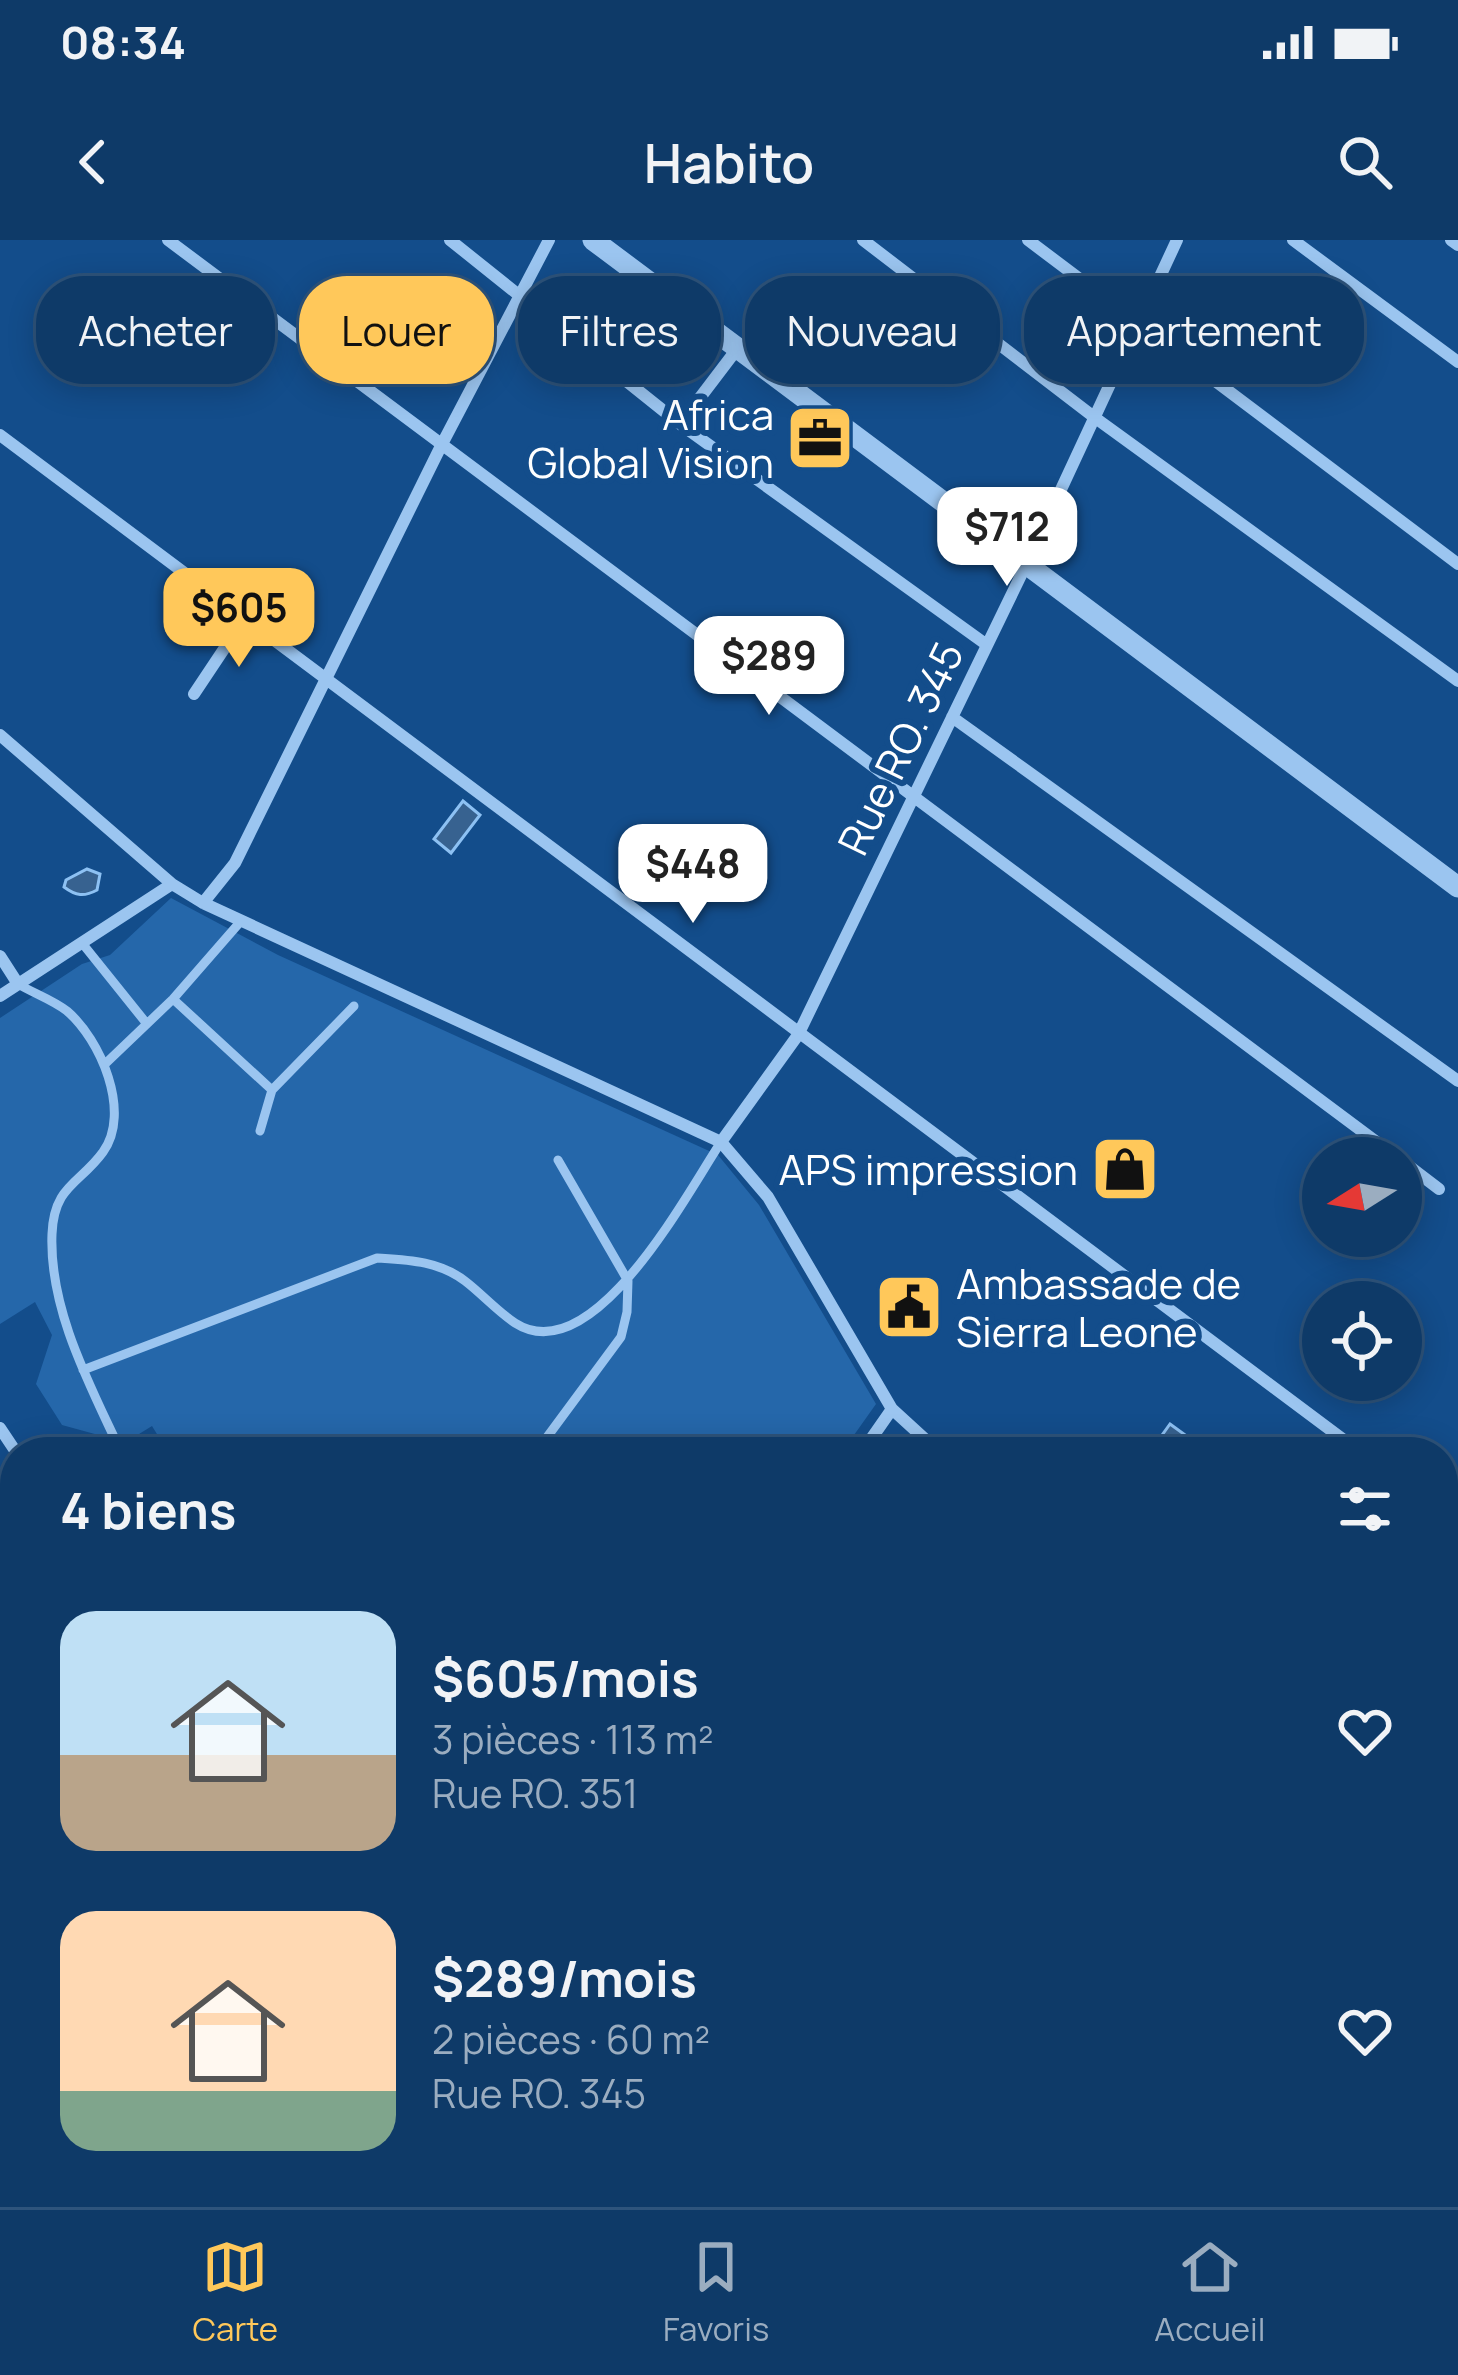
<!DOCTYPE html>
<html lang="fr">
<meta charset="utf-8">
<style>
body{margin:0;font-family:Manrope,sans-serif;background:#1c4571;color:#f1f3f6;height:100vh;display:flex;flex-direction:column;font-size:45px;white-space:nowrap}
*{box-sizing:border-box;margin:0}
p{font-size:39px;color:#9badc0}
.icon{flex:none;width:66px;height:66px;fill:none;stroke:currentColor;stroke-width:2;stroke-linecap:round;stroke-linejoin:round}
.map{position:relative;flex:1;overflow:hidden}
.sheet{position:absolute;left:0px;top:1197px;width:1458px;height:771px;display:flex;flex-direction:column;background:#0e3a68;border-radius:48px 48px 0 0;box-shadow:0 6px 30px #0003,0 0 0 3px #2e547c}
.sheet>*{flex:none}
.hud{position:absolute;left:36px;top:36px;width:1386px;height:108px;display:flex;gap:24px}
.needle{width:78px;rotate:259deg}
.buttons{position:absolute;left:1302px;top:897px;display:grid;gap:24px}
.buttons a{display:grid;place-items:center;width:120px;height:120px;border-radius:50%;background:#0e3a68;box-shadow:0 6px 30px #0003,0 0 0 3px #2e547c;font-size:60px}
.price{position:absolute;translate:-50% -102px;padding:0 27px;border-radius:24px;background:#fff;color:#222;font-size:39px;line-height:78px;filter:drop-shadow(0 3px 6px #0008)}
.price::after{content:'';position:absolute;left:50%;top:72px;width:36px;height:27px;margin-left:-18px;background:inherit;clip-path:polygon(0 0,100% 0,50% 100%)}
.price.current{background:#ffc85a;color:#111}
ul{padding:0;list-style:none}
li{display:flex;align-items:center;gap:36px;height:300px;padding:0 60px}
li span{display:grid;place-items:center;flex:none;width:336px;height:240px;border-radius:36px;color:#555}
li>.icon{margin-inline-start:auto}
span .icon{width:144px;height:144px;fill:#fffc;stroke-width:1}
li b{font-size:51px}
h2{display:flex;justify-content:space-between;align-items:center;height:144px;padding:0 60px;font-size:51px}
.pill{padding:0 42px;border-radius:48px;background:#0e3a68;box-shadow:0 6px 30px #0003,0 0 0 3px #2e547c;font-size:42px;line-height:108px}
.pill.current{background:#ffc85a;color:#111}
.status{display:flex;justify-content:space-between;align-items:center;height:84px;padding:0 60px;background:#0e3a68;direction:ltr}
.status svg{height:33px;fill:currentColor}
header{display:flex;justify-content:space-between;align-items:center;height:156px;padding:0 60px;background:#0e3a68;font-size:54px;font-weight:600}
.tab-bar{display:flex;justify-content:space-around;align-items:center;height:168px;border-top:3px solid #2e547c;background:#0e3a68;font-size:33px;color:#9badc0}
.tab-bar a{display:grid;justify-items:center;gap:6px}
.tab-bar .current{color:#ffc85a}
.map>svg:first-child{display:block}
.green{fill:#2567aa}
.water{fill:#376290;stroke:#8dc1f3;stroke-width:3}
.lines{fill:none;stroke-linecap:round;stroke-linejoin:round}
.service{stroke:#9bc5f0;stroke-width:9}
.minor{stroke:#9bc5f0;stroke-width:12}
.tertiary{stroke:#9bc5f0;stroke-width:21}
.labels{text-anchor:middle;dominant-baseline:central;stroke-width:12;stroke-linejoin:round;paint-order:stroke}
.poi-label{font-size:42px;fill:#fff;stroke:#134d8b;text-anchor:end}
.street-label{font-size:42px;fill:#fff;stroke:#134d8b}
</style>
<div class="status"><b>08:34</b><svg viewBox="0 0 49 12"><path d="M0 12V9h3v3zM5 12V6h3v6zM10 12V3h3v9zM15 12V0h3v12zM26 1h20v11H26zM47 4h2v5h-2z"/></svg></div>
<header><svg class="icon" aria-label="back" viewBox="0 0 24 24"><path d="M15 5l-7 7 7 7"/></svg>Habito<svg class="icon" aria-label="search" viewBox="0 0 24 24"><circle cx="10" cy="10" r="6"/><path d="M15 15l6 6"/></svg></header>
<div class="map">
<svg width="1458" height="1967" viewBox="0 0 1458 1967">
<rect width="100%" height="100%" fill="#134d8b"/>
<path class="green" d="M171,658L278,715L718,915L759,965L876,1164L842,1212H168L152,1186L110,1212L102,1196L62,1185L36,1144L52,1095L35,1062L0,1084V778L82,724L110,715Z
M15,1576V1735L0,1724V1600Z"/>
<path class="water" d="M463,561L480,575L451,613L434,599Z
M87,629L100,634L97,650C84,657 76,656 64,647L66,640Z
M1170,1184L1199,1205L1194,1212H1179L1160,1198Z"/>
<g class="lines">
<path class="service" d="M82,703L147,784
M18,744C33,753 53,760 67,771C100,799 132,872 103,912C80,944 54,945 52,994C49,1070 90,1145 121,1212
M173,759L272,850
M105,824L173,759L241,681
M260,891L272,850L354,766
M83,1130L377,1018C408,1020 439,1021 465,1041C482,1054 497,1071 515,1083C593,1133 687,953 721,902
M536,1212L621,1097L627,1072L628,1041L558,920"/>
<path class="minor" d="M168,0L1398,918
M450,0L680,184L987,405
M863,0L1094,177L1458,441
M1028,0L1458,324
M1293,0L1458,122
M1451,0L1458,5
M680,184L737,109
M0,195L1360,1212
M194,454L244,379
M952,477L1458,841
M0,495L172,644L203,663L721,902L768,957L892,1169L939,1212
M203,663L235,623L441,206L549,0
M0,716L18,744
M0,756L172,644
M721,902L798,795L1025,327L1177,0
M1401,920L1439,949
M0,1188L16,1212
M862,1212L892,1169
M1443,1273L1458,1284
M0,1563L15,1537
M1443,1585L1458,1596
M0,1843L15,1854
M1443,1947L1458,1954
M153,1953L173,1967
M810,1953L832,1967
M1214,1953L1239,1967
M290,1967L301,1953
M1187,1967L1199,1953"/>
<path class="tertiary" d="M593,0L1458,647"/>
</g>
<defs>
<g id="office-square" transform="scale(3.45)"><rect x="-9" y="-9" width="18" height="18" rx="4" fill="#ffc85a" stroke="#134d8b"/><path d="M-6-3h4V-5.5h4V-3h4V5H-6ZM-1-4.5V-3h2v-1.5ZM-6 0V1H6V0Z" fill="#111"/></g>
<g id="shop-square" transform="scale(3.45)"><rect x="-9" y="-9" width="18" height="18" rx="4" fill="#ffc85a" stroke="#134d8b"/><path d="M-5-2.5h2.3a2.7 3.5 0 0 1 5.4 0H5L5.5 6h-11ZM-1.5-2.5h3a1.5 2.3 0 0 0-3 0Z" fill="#111"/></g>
<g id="civic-square" transform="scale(3.45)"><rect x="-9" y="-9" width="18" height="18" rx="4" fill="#ffc85a" stroke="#134d8b"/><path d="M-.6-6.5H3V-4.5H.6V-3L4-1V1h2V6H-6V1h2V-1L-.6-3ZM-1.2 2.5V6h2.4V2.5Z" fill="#111"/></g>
</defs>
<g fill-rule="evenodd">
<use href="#office-square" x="820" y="198"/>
<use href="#shop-square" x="1125" y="929"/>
<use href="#civic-square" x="909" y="1067"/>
</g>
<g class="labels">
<g class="poi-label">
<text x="774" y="174">Africa<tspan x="774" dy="48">Global Vision</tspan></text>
<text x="1078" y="929">APS impression</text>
<text x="956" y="1043" text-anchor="start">Ambassade de<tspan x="956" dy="48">Sierra Leone</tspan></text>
</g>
<g class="street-label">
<text transform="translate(900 508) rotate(-64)">Rue RO. 345</text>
</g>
</g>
</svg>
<div class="buttons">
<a><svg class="needle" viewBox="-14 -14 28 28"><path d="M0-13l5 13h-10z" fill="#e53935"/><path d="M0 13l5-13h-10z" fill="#9badc0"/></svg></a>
<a><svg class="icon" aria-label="locate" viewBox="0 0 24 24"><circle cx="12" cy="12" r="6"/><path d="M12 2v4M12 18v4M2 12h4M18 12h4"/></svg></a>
</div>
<b class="price" style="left:1007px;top:349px">$712</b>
<b class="price current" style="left:239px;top:430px">$605</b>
<b class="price" style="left:769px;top:478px">$289</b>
<b class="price" style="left:693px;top:686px">$448</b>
<div class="hud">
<a class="pill">Acheter</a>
<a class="pill current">Louer</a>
<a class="pill">Filtres</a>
<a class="pill">Nouveau</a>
<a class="pill">Appartement</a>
</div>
<section class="sheet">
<h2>4 biens<svg class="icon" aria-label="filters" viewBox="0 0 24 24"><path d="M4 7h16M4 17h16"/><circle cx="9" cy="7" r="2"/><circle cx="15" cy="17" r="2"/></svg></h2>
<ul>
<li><span style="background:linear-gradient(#bfe0f5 60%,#b9a48a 0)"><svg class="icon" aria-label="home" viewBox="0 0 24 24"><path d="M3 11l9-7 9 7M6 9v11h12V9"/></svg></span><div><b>$605/mois</b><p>3 pièces · 113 m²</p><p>Rue RO. 351</p></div><svg class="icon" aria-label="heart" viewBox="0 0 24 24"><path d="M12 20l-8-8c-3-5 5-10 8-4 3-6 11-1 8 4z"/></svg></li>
<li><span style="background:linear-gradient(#ffd9b3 75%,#7fa58c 0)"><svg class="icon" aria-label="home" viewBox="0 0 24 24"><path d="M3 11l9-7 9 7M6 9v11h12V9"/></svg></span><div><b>$289/mois</b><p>2 pièces · 60 m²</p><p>Rue RO. 345</p></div><svg class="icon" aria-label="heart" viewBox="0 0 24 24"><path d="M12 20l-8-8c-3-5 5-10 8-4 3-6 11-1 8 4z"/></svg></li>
</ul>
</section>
</div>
<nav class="tab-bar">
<a class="current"><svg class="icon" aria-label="map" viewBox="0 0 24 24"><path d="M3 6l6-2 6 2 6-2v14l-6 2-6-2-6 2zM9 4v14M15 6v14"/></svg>Carte</a>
<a><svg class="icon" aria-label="saved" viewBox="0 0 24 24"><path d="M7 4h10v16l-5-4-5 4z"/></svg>Favoris</a>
<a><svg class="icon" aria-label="home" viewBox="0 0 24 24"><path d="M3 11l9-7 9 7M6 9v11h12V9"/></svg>Accueil</a>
</nav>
